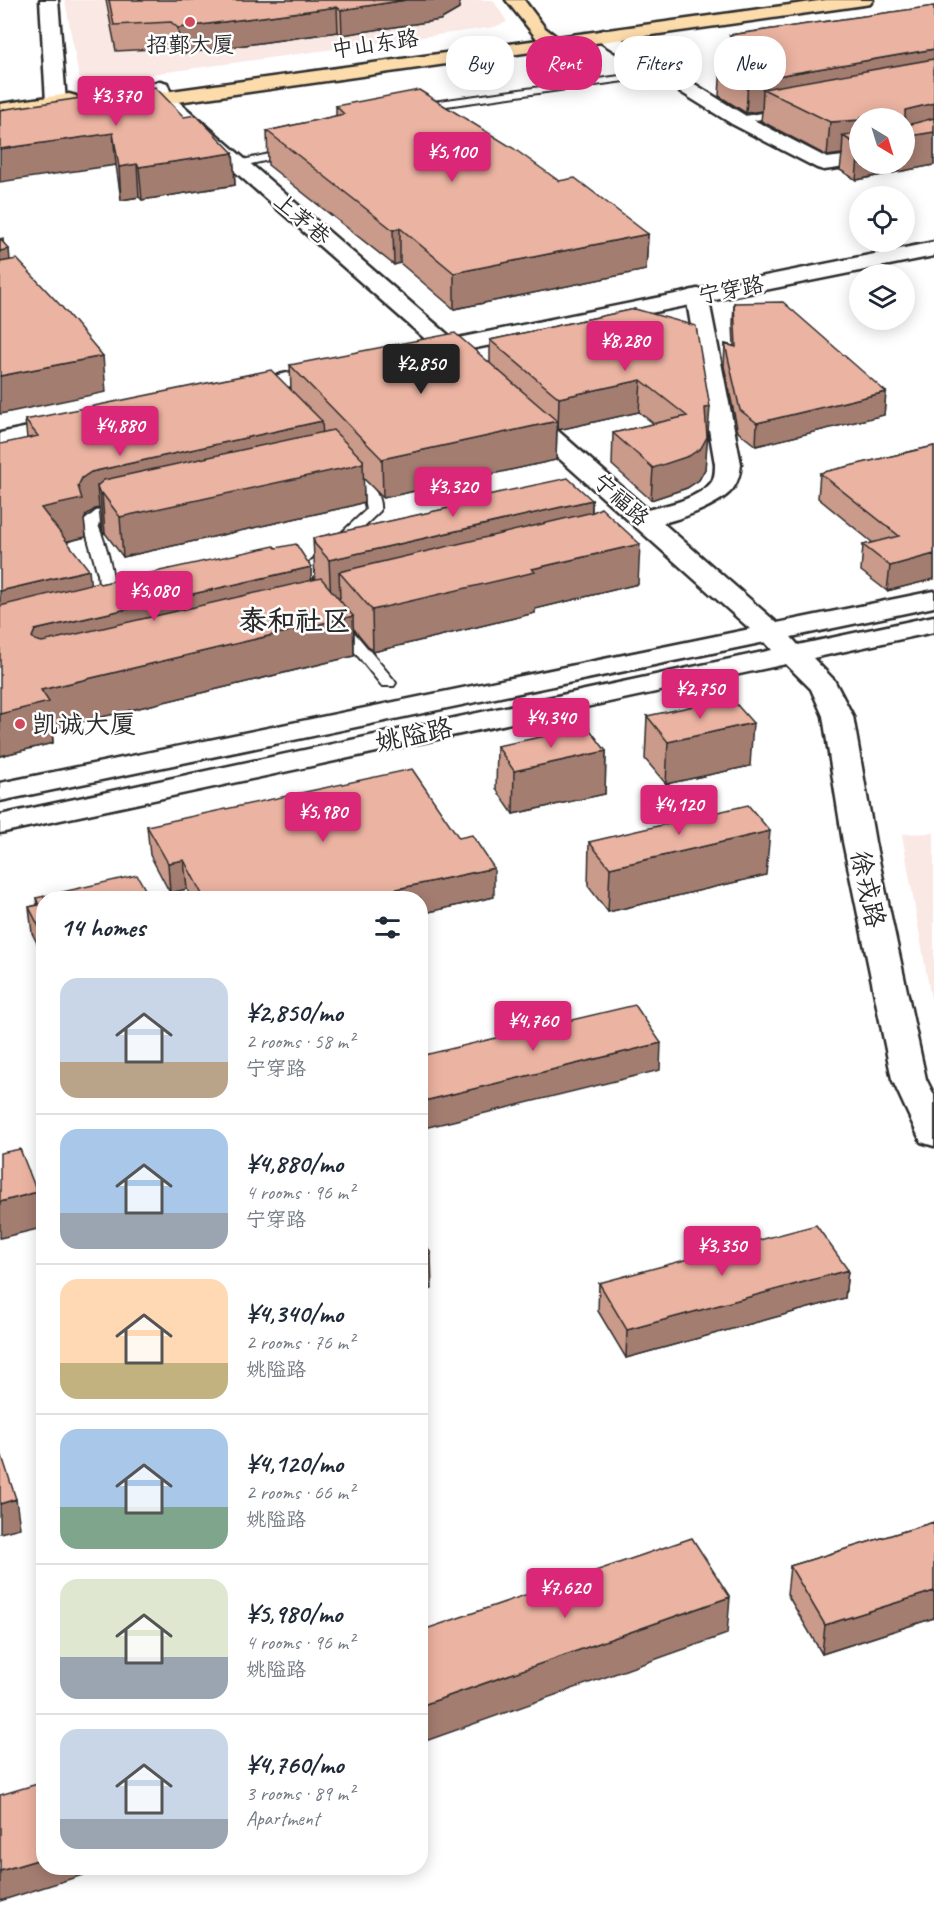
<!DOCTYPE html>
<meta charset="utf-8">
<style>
body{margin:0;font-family:Caveat,"LXGW WenKai TC",sans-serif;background:#f2f2f3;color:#1f2937;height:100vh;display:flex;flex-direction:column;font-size:22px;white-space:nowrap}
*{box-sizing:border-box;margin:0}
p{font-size:20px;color:#747a83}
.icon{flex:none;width:33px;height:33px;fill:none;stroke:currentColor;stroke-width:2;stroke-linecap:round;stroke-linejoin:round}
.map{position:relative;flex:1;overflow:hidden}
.side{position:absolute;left:36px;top:891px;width:392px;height:984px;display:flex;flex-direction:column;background:#fff;border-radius:24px;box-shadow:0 3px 15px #0003}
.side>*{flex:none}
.hud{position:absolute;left:446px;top:36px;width:398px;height:54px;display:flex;gap:12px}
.needle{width:39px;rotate:142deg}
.tools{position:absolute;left:849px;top:108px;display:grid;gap:12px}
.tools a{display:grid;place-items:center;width:66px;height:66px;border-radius:50%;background:#fff;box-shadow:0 3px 15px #0003;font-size:30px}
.price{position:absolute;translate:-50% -51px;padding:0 14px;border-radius:6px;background:#db2777;color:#fff;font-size:20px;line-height:39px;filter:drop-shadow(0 2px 3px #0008)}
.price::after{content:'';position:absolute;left:50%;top:36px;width:18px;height:14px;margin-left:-9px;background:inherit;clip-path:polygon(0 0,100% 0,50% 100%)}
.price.active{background:#222;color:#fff}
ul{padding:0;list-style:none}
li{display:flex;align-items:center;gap:18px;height:150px;padding:0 24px}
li+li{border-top:2px solid #e0e1e3}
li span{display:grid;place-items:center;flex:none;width:168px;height:120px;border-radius:18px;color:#555}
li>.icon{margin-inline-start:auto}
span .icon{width:72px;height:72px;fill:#fffc;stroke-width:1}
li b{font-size:26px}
h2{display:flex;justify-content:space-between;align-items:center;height:72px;padding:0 24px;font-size:26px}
.tag{padding:0 21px;border-radius:24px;background:#fff;box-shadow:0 3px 15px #0003;font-size:21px;line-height:54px}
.tag.active{background:#db2777;color:#fff}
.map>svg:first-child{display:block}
.built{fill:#f9e8e3}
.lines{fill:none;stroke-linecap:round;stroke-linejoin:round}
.lane-casing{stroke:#2b2b2b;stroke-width:4}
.street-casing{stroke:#2b2b2b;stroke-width:5}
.secondary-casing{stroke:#2b2b2b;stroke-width:5}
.primary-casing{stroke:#2b2b2b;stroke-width:5}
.lane{fill:#fff;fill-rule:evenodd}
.street{fill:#fff;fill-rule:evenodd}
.secondary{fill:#fff;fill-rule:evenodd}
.primary{fill:#fddcac;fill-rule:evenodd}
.wall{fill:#ca9a8a;stroke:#2b2b2b;stroke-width:1.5;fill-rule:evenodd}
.shaded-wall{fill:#a47d71;stroke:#2b2b2b;stroke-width:1.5}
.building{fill:#ebb3a1;stroke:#2b2b2b;stroke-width:1.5}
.poi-dot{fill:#d1495b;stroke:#fff;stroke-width:2}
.labels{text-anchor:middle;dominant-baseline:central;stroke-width:5;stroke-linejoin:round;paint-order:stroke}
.far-street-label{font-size:22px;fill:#2b2b2b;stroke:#fff}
.far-poi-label{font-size:22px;fill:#2b2b2b;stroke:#fff}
.poi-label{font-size:26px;fill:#2b2b2b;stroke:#fff;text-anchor:start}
.street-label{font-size:26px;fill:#2b2b2b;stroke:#fff}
.quarter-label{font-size:28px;font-weight:bold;fill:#2b2b2b;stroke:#fff}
</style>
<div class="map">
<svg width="934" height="1912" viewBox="0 0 934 1912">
<rect width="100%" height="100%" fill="#fff"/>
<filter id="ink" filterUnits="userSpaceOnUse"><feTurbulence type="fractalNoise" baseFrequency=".0167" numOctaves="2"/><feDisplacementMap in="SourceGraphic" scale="12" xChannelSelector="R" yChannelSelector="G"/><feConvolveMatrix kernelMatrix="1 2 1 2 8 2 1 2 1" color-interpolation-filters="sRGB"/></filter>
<g filter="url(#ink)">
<path class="built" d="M65,0H493L507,22L494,27L94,82L79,78Z
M934,833V1016L902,834Z"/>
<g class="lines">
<g class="lane-casing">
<path id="lane" d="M663,70L668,73L667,75L418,110L413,107L418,104Z
M785,109L790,112L789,114L739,123L734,120L739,117Z
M291,149L295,150V154L238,167L232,164L234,162Z
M347,466L352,467C365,479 382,491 380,511L318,570L312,578L318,589L316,592H306L298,578L308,564L366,510L363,494L340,470Z
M123,505L130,509L128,512L106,517L98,525C109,552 115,577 115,606L108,610L101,606L98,574L84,525L85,520L96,511Z
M338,617L343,619L394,680L396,683L394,686H382L333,625L330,622L333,619Z"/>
</g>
<g class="street-casing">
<path id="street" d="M40,0H58L66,102L63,106H49L46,102Z
M604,30L611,32L746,116L827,158L860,154V164H868L824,170L817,168L732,124L597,40L595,36L597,32Z
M697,289L705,291L708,296L741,464C740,474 738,482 732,490C717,508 656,530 634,525L630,519L634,513C657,507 694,502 711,483C715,478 715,470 715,464L686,296L689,291Z"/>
</g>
<g class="secondary-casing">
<path id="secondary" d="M160,81L167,83L172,96L453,339L934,242V256L466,350L482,366L478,371C462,375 455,365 443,355L433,357L425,355L421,350L425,345L431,344L156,102L150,87L153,83Z
M335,363L343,365L347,370L343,375L239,397L231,395L227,390L231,385Z
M524,407L533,409L777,623L934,591V607L791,637L798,645L934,616V632L813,658L834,680L853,716L875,842L926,1079L934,1095V1146L921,1142L892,1079L843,842L823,716L811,689L786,664L0,833V815L772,650L765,642L0,801V783L750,629L515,419L512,414L515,409Z
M71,418L80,420L83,425L80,430L0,447V433Z"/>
</g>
<g class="primary-casing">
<path id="primary" d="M506,0H524L545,28L557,37L826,0H873L870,4L864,5L121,110L114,108L111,104L114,100L121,98L538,40Z
M69,94L76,96L79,100L76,104L0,116V104Z"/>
</g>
<use href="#lane" class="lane"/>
<use href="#street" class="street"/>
<use href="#secondary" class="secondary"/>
<use href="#primary" class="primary"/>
</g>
<path class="wall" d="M106,0H459V9L440,20L342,35L338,32L180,54L172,48L116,51Z
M934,6V165L856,180L840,170L842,154L827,156L761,121L762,111L746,113L719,96L721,64L729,63L730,35ZM860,118H904L860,164Z
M336,106L559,181L648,234L646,270L454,309L400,263L394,265L268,165L267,131L336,116Z
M0,110L184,117L233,153L235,185L142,200L139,197L121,200L116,165Z
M734,303L886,392L884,415L756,446L738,432L724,366L725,344L734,346L733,324Z
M635,309L708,439H707L705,469L699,480L687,488L651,500L612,465L613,433L654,424L639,412L558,430L557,429L556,460L383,498L363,478L364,502L351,506L123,557L105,533L103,534L101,526L99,508L95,509L86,515L84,520L86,537L67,542L91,584H100L276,548L311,567V580L315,579L313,538L450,508V503L592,500V513L638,584L535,609V613L373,652L354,629V656L52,729L53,743L0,756L27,438L25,420L291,390L290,365L490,363V340Z
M934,446V579L887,591L861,571L863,545L873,543L818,498L820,473Z
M647,716L750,766L666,784L645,759Z
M497,746L606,751L605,794L513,814L496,789Z
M147,826L494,897L420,914V898H191L187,889L170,893L150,855Z
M589,842L766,875L608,912L588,886Z
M36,898H44V957L32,933L29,907L37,905Z
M848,1270L845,1298L626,1358L598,1311L599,1283Z
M934,1522V1618L822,1654L787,1594L790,1566Z"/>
<path class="shaded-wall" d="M406,0H459V9L440,20L342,35L341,10Z
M337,7L338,32L180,54L178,28Z
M934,49V81L763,89L762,111L746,113L748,81Z
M934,103V165L856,180L859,146L843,136L842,154L827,156L830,122L860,120V164H904V120L905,110Z
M113,133L116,165L0,182V149Z
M233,153L235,185L142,200L139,167Z
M137,164L139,197L121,200L119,167Z
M400,228V263L394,265L393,230Z
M648,234L646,270L454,309V273Z
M3,238L4,250L9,249L12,283L0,286V239Z
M103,356L106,392L0,414V376Z
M641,380L639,412L558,430L559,398Z
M886,392L884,415L756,446L757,423Z
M710,407L705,469L699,480L687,488L651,500L653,468L705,408Z
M322,421L324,458L102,493L105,533L103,534L100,494L97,486L99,508L95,509L86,515L84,520L86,537L45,546L41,508L78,486L82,478L91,472Z
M557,421L556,460L383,498L382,459Z
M363,460L364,502L351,506L123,557L120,517Z
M592,500L591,540L339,572L340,598L331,601L329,560Z
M640,544L638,584L535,609V613L373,652L372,610L532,569Z
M934,554V579L887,591L890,566Z
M311,567L312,606L36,676L32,637L35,630Z
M89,570L93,609L0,632V591Z
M353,616L354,656L52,729L53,743L0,756V714L41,690Z
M753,723L750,766L666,784L668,742Z
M606,751L605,794L513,814L514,771Z
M770,831L766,875L608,912L610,868Z
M184,860L187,889L170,893L168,863Z
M494,868V897L420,914V898H355Z
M661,1043L660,1070L420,1129V1102Z
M37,1192L42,1228L0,1238V1202Z
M431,1254L432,1289L420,1293V1257Z
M848,1270L845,1298L626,1358L627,1330Z
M16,1499L20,1528L0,1533V1504Z
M934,1591V1618L822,1654L825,1625Z
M730,1597L727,1634L420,1743V1706Z
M44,1858V1868H99V1870L0,1901V1871Z"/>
<path class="building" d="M109,0H406L341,10L337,7L178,28L171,22L114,25Z
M934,6V49L748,81L721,64L763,57L730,35Z
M934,59V103L905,110V123L908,125L934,118V132L904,137V118H860V120L830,122L763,89Z
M155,87L184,117L196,115L233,153L139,167L137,164L119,167L113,133L0,149V110Z
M419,90L513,148L559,181L575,178L648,234L454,273L400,228L393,230L267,131L344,114L336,106Z
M860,134L859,146L843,136Z
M0,239L9,249L0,251Z
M17,259L61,306L103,356L0,376V262Z
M783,302L886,392L757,423L740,410L725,344L736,347L734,303Z
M635,309L696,326L710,407L705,408L707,437L701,448L689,456L653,468L613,433L687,416L641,380L559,398L490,340Z
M455,333L557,421L382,459L290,365Z
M271,370L322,421L91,472L82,478L78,486L82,499L41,508L89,570L0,591V444L38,436L25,420Z
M333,430L363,460V463L349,467L120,517L102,493L100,494L97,486L104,480Z
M934,446V554L890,566L863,545L899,536L820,473Z
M568,478L592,500L329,560L315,544L313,538L453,507L450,503Z
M601,508L640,544L532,569L535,572L372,610L339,572L593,512Z
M296,544L311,567L35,630L32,637L35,640L42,642L321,578L353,616L41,690L49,702L0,714V606L98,582L100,584L274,546L276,548Z
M731,698L753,723L668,742L647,716Z
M588,727L606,751L514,771L497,746Z
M412,769L459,838L472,835L494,868L355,898H204L184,860L168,863L147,826Z
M748,805L770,831L610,868L589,842Z
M137,875L150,898H44V937L29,907L39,905L36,898Z
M635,1005L661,1043L420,1102V1056Z
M20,1149L37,1192L0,1202V1153Z
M816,1225L848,1270L627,1330L599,1283Z
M420,1232L431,1254L420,1257Z
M0,1450L16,1499L0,1504Z
M934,1522V1591L825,1625L790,1566Z
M692,1538L730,1597L420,1706V1631Z
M44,1782V1858L0,1871V1795Z"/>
</g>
<g class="poi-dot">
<circle cx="190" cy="22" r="6"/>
<circle cx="20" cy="724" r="6"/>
</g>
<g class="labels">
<g class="far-street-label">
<text transform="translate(375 44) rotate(-8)">中山东路</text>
<text transform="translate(302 219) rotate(41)">上茅巷</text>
<text transform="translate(731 290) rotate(-11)">宁穿路</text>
<text transform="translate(621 500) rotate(42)">宁福路</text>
</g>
<g class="far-poi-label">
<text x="190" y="45">招鄞大厦</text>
</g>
<g class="poi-label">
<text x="32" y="724">凯诚大厦</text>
</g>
<g class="street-label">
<text transform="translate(414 735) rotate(-12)">姚隘路</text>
<text transform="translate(868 889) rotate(78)">徐戎路</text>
</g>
<g class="quarter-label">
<text x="295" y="620">泰和社区</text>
</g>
</g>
</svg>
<div class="tools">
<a><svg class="needle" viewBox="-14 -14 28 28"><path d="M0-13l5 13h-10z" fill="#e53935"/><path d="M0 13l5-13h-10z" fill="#747a83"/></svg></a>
<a><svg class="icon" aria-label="locate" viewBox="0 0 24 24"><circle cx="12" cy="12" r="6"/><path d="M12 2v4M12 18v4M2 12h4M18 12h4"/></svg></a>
<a><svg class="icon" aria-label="layers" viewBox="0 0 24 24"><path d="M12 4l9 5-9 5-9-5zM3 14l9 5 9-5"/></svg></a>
</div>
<b class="price" style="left:116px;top:127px">¥3,370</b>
<b class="price" style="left:452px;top:183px">¥5,100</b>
<b class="price" style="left:625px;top:372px">¥8,280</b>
<b class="price active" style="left:421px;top:395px">¥2,850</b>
<b class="price" style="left:120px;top:457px">¥4,880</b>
<b class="price" style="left:453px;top:518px">¥3,320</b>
<b class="price" style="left:154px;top:622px">¥5,080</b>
<b class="price" style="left:700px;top:720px">¥2,750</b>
<b class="price" style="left:551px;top:749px">¥4,340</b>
<b class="price" style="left:679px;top:836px">¥4,120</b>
<b class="price" style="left:323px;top:843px">¥5,980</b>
<b class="price" style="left:533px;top:1052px">¥4,760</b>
<b class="price" style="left:722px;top:1277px">¥3,350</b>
<b class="price" style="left:565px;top:1619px">¥7,620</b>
<div class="hud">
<a class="tag">Buy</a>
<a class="tag active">Rent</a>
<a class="tag">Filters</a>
<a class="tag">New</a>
</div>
<section class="side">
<h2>14 homes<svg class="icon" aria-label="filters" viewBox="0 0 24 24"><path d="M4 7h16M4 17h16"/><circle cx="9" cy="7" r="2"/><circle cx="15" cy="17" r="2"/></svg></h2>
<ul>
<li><span style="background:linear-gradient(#c9d6e8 70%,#b9a48a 0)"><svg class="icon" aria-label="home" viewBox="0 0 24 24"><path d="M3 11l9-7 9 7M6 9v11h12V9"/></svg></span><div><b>¥2,850/mo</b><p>2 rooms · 58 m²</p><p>宁穿路</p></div></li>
<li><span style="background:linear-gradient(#a9c7e8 70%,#9aa5b1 0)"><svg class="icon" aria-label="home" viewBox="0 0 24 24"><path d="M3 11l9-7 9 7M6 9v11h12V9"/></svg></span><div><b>¥4,880/mo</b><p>4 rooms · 96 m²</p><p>宁穿路</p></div></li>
<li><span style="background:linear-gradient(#ffd9b3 70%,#c2b280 0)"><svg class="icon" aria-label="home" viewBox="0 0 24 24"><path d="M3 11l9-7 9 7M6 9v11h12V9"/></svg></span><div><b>¥4,340/mo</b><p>2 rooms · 76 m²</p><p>姚隘路</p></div></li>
<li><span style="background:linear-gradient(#a9c7e8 65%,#7fa58c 0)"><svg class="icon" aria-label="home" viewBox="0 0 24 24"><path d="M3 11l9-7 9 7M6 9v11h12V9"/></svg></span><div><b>¥4,120/mo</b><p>2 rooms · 66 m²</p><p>姚隘路</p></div></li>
<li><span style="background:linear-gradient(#dfe7d0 65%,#9aa5b1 0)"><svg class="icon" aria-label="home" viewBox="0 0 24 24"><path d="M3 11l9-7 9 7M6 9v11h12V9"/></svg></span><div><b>¥5,980/mo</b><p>4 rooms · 96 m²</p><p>姚隘路</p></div></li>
<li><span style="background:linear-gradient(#c9d6e8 75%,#9aa5b1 0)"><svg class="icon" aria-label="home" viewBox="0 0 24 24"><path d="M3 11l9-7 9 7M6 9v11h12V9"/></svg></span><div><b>¥4,760/mo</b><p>3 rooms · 89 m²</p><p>Apartment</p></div></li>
</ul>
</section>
</div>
